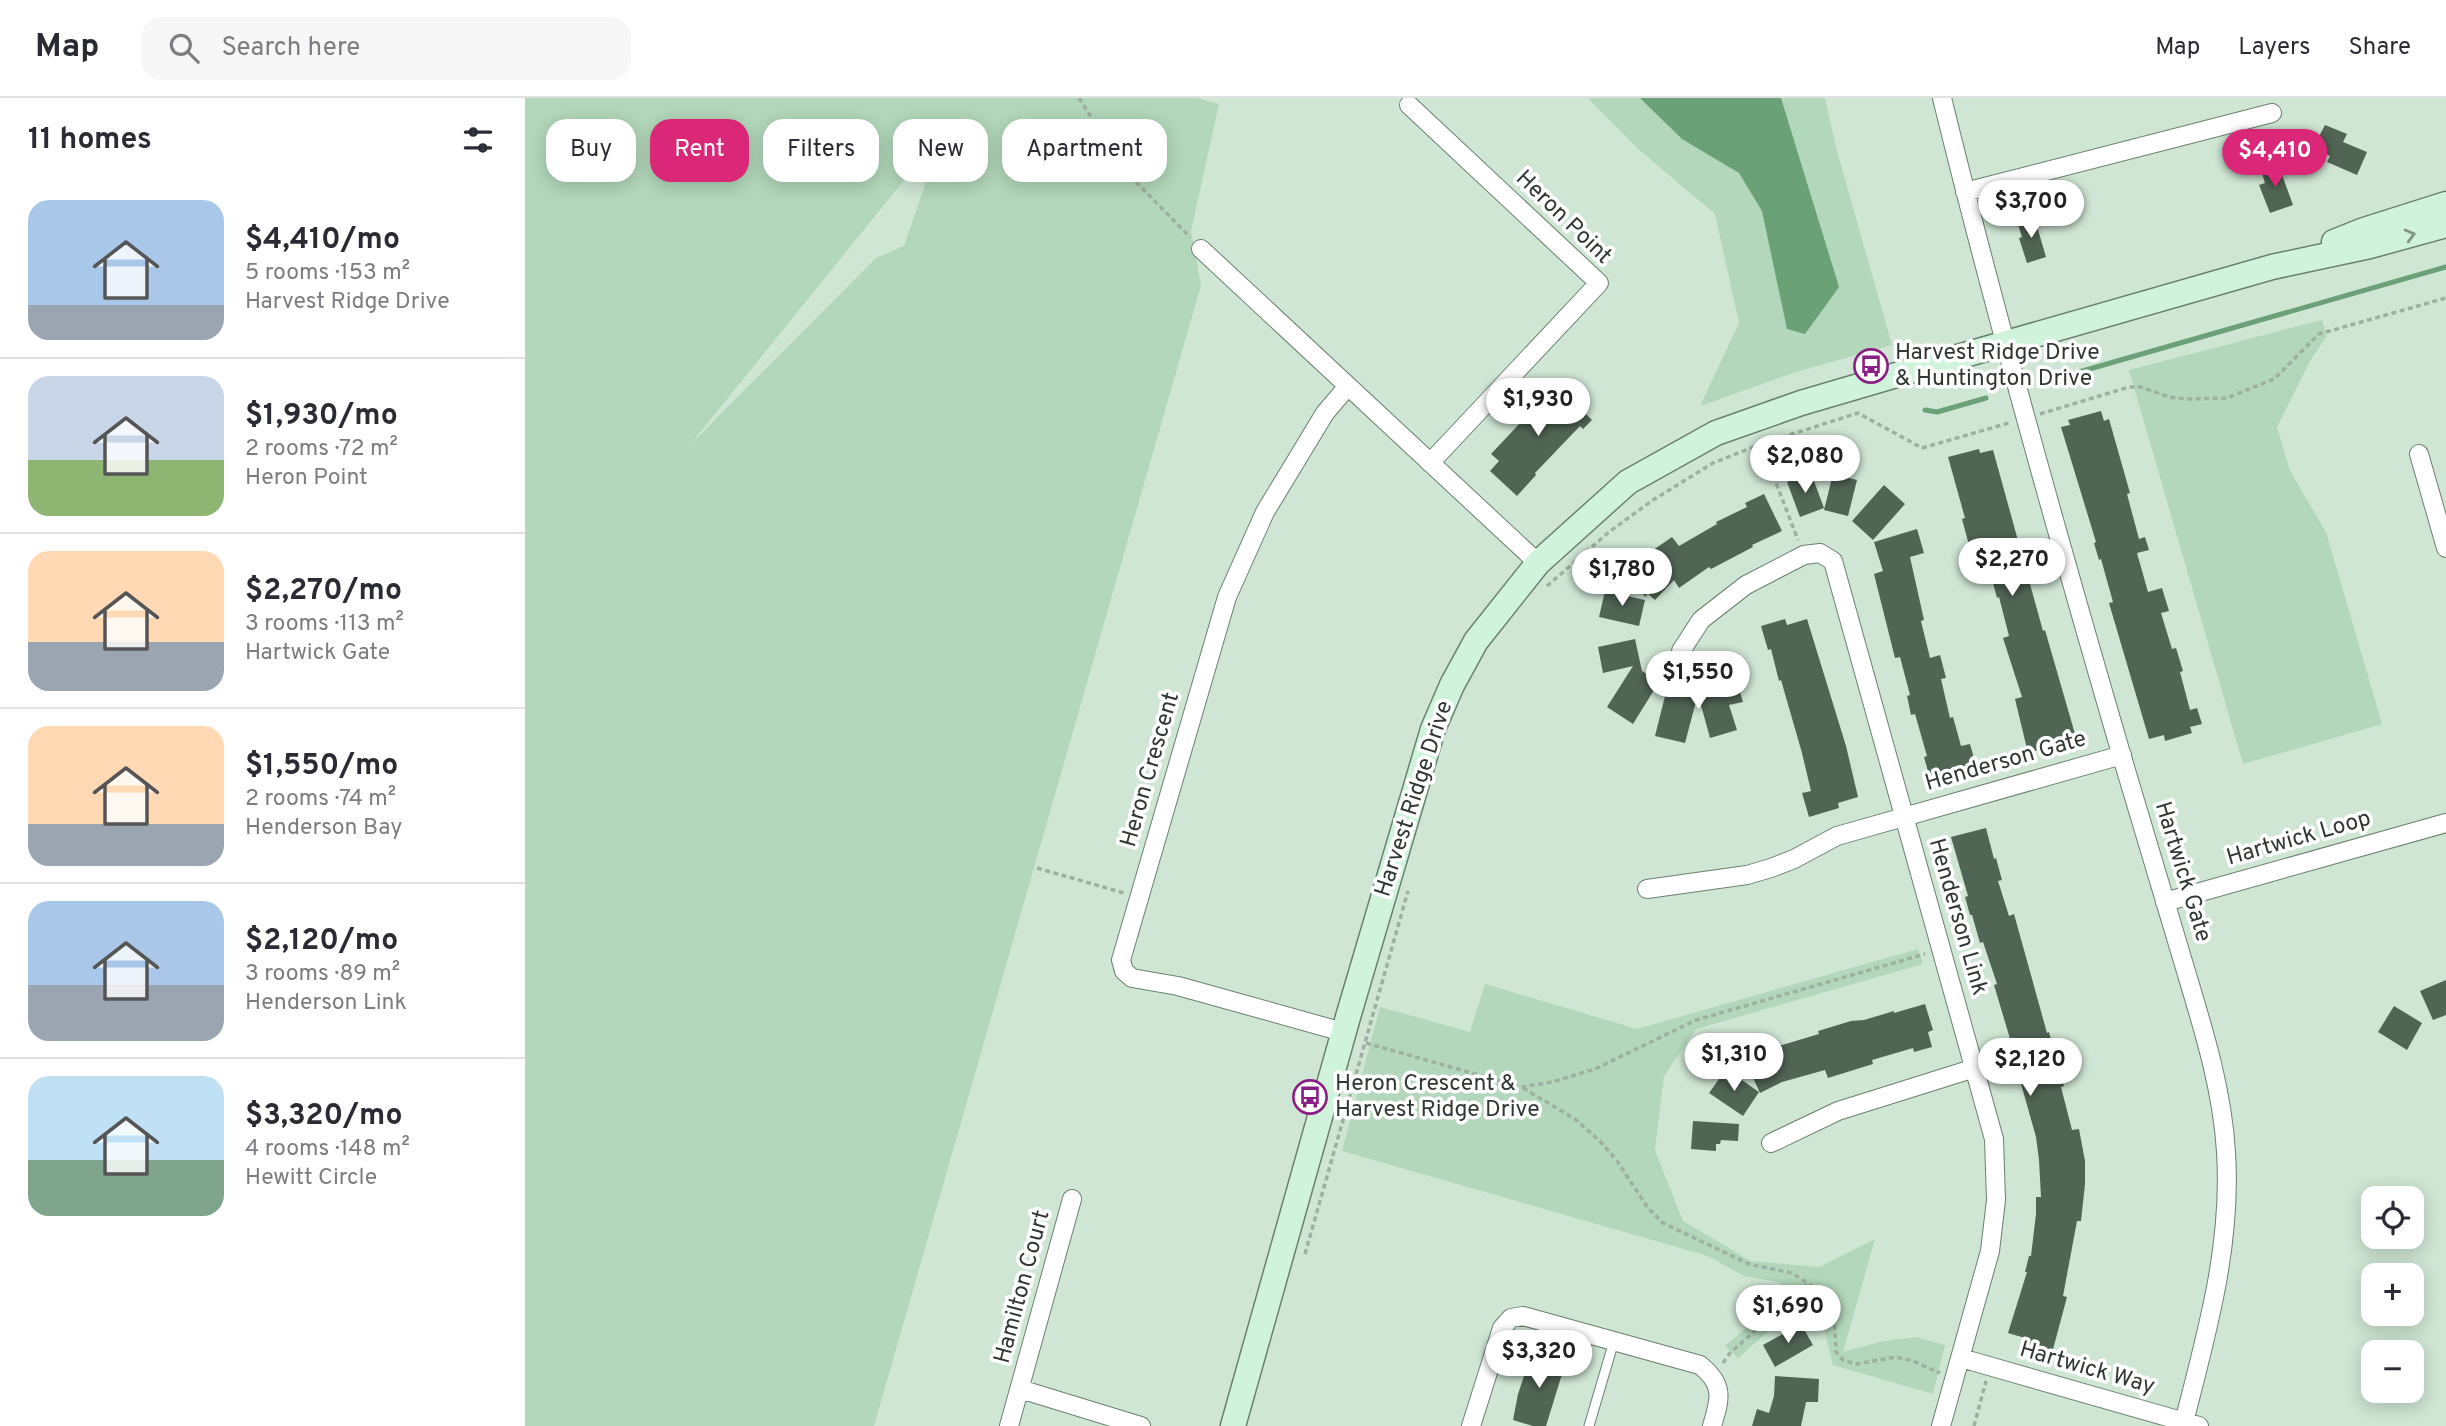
<!DOCTYPE html>
<meta charset="utf-8">
<style>
body{margin:0;font-family:Overpass,sans-serif;background:#f7f7f7;color:#2b2b33;height:100vh;display:flex;flex-direction:column;font-size:26px;white-space:nowrap}
*{box-sizing:border-box;margin:0}
p{font-size:23px;color:#7c7c81}
.icon{flex:none;width:38px;height:38px;fill:none;stroke:currentColor;stroke-width:2;stroke-linecap:round;stroke-linejoin:round}
.map{position:relative;flex:1;overflow:hidden}
.details{display:flex;flex-direction:column;background:#fff;width:525px}
.details>*{flex:none}
.top-card{position:absolute;left:21px;top:21px;width:665px;height:63px;display:flex;gap:14px}
.fabs{position:absolute;left:1836px;top:1088px;display:grid;gap:14px}
.fabs a{display:grid;place-items:center;width:63px;height:63px;border-radius:14px;background:#fff;box-shadow:0 4px 18px #0003;font-size:35px}
.price{position:absolute;translate:-50% -60px;padding:0 16px;border-radius:24px;background:#fff;color:#222;font-size:23px;line-height:46px;filter:drop-shadow(0 2px 4px #0008)}
.price::after{content:'';position:absolute;left:50%;top:42px;width:21px;height:16px;margin-left:-10px;background:inherit;clip-path:polygon(0 0,100% 0,50% 100%)}
.price.on{background:#db2777;color:#fff}
ul{padding:0;list-style:none}
li{display:flex;align-items:center;gap:21px;height:175px;padding:0 28px}
li+li{border-top:2px solid #e1e1e2}
li span{display:grid;place-items:center;flex:none;width:196px;height:140px;border-radius:21px;color:#555}
li>.icon{margin-inline-start:auto}
span .icon{width:84px;height:84px;fill:#fffc;stroke-width:1}
li b{font-size:30px}
h2{display:flex;justify-content:space-between;align-items:center;height:84px;padding:0 28px;font-size:30px}
.chip{padding:0 24px;border-radius:21px;background:#fff;box-shadow:0 4px 18px #0003;font-size:24px;line-height:63px}
.chip.on{background:#db2777;color:#fff}
header{display:flex;align-items:center;gap:42px;box-sizing:border-box;height:98px;padding:0 35px;background:#fff;border-bottom:2px solid #e1e1e2}
header strong{font-size:33px}
nav{display:flex;gap:38px;margin-inline-start:auto;font-size:24px}
.search{width:490px;height:63px;background:#f7f7f7;display:flex;align-items:center;gap:18px;box-sizing:border-box;padding:0 24px;border-radius:21px;color:#7c7c81;font-size:26px}
main{display:flex;flex:1;min-height:0}
.map>svg:first-child{display:block}
.green{fill:#b2d7ba;fill-rule:evenodd}
.water{fill:#6aa177}
.lines{fill:none;stroke-linecap:round;stroke-linejoin:round}
.stream{stroke:#6aa177;stroke-width:5}
.building{fill:#516555}
.lane-casing{stroke:#6b806f;stroke-width:11}
.street-casing{stroke:#6b806f;stroke-width:20}
.secondary-casing{stroke:#6b806f;stroke-width:27}
.path{stroke:#9eb0a2;stroke-width:3.5;stroke-dasharray:5 3.5;stroke-linecap:butt}
.lane{stroke:#fff;stroke-width:9}
.street{stroke:#fff;stroke-width:18}
.secondary{stroke:#d0f4db;stroke-width:24}
.oneway{stroke:#809686}
.labels{text-anchor:middle;dominant-baseline:central;stroke-width:7;stroke-linejoin:round;paint-order:stroke}
.street-label{font-size:23px;fill:#2f3831;stroke:#fff}
.poi-label{font-size:23px;fill:#2f3831;stroke:#fff;text-anchor:start}
</style>
<header>
<strong>Map</strong>
<div class="search"><svg class="icon" aria-label="search" viewBox="0 0 24 24"><circle cx="10" cy="10" r="6"/><path d="M15 15l6 6"/></svg>Search here</div>
<nav><a>Map</a><a>Layers</a><a>Share</a></nav>
</header>
<main>
<section class="details">
<h2>11 homes<svg class="icon" aria-label="filters" viewBox="0 0 24 24"><path d="M4 7h16M4 17h16"/><circle cx="9" cy="7" r="2"/><circle cx="15" cy="17" r="2"/></svg></h2>
<ul>
<li><span style="background:linear-gradient(#a9c7e8 75%,#9aa5b1 0)"><svg class="icon" aria-label="home" viewBox="0 0 24 24"><path d="M3 11l9-7 9 7M6 9v11h12V9"/></svg></span><div><b>$4,410/mo</b><p>5 rooms · 153 m²</p><p>Harvest Ridge Drive</p></div></li>
<li><span style="background:linear-gradient(#c9d6e8 60%,#8fb573 0)"><svg class="icon" aria-label="home" viewBox="0 0 24 24"><path d="M3 11l9-7 9 7M6 9v11h12V9"/></svg></span><div><b>$1,930/mo</b><p>2 rooms · 72 m²</p><p>Heron Point</p></div></li>
<li><span style="background:linear-gradient(#ffd9b3 65%,#9aa5b1 0)"><svg class="icon" aria-label="home" viewBox="0 0 24 24"><path d="M3 11l9-7 9 7M6 9v11h12V9"/></svg></span><div><b>$2,270/mo</b><p>3 rooms · 113 m²</p><p>Hartwick Gate</p></div></li>
<li><span style="background:linear-gradient(#ffd9b3 70%,#9aa5b1 0)"><svg class="icon" aria-label="home" viewBox="0 0 24 24"><path d="M3 11l9-7 9 7M6 9v11h12V9"/></svg></span><div><b>$1,550/mo</b><p>2 rooms · 74 m²</p><p>Henderson Bay</p></div></li>
<li><span style="background:linear-gradient(#a9c7e8 60%,#9aa5b1 0)"><svg class="icon" aria-label="home" viewBox="0 0 24 24"><path d="M3 11l9-7 9 7M6 9v11h12V9"/></svg></span><div><b>$2,120/mo</b><p>3 rooms · 89 m²</p><p>Henderson Link</p></div></li>
<li><span style="background:linear-gradient(#bfe0f5 60%,#7fa58c 0)"><svg class="icon" aria-label="home" viewBox="0 0 24 24"><path d="M3 11l9-7 9 7M6 9v11h12V9"/></svg></span><div><b>$3,320/mo</b><p>4 rooms · 148 m²</p><p>Hewitt Circle</p></div></li>
</ul>
</section>
<div class="map">
<svg width="1921" height="1328" viewBox="0 0 1921 1328">
<rect width="100%" height="100%" fill="#cfe6d4"/>
<path class="green" d="M0,0H672L694,6L666,133L676,187L349,1328H0ZM418,34L379,148L351,160L164,348Z
M1063,0H1300L1312,53L1367,247L1271,274L1175,308L1214,225L1190,116L1112,50Z
M1797,222L1802,238L1785,263L1752,329L1765,373L1801,434L1857,626L1718,666L1604,272Z
M1393,851L1398,866L1171,931L1139,978L1130,1052L1158,1123L1226,1163L1294,1169L1350,1141L1318,1254L1354,1244L1391,1239L1420,1247L1408,1296L1308,1267L1299,1230L1278,1202L1213,1260L1200,1248L1264,1193L1253,1184L1219,1178L1183,1158L817,1053L855,909L945,934L960,886L1112,931Z"/>
<path class="water" d="M1115,0H1256L1314,189L1280,236L1262,231L1237,113L1214,75L1157,41Z"/>
<g class="lines">
<path class="stream" d="M1533,280L1921,169
M1400,312L1412,314L1461,300"/>
</g>
<path class="building" d="M1800,27L1822,36L1818,44L1842,54L1832,77L1802,64L1805,58L1788,50Z
M1753,66L1768,107L1745,115L1734,87L1740,85L1736,72Z
M1509,118L1521,159L1502,165L1494,140L1497,139L1492,123Z
M1038,284L1053,298L1048,303L1067,322L1058,331L1055,328L1010,375L1011,377L992,398L965,373L974,363L966,356L1012,307Z
M1576,313L1579,323L1584,321L1605,395L1602,396L1614,441L1620,439L1624,452L1612,455L1623,494L1637,490L1644,513L1636,515L1647,551L1651,550L1658,573L1655,574L1665,612L1672,610L1677,626L1665,629L1667,635L1640,643L1639,637L1624,641L1584,505L1588,504L1576,461L1574,462L1569,445L1571,444L1536,329L1545,327L1543,322Z
M1454,351L1455,355L1468,352L1518,533L1520,532L1550,636L1537,640L1538,645L1503,655L1490,601L1497,599L1478,540L1484,538L1474,499L1472,500L1464,470L1455,473L1452,465L1449,466L1437,421L1440,420L1423,359Z
M1286,375L1299,410L1275,419L1262,384Z
M1308,376L1332,382L1323,418L1299,412Z
M1359,387L1380,406L1348,442L1327,423Z
M1239,396L1257,433L1227,447L1228,449L1186,471L1184,469L1154,490L1149,482L1130,502L1122,495L1121,499L1094,474L1110,457L1115,461L1147,439L1154,448L1192,426L1191,424L1222,409L1220,405Z
M1392,431L1399,455L1385,459L1399,522L1396,523L1405,560L1415,557L1421,580L1416,581L1425,620L1428,619L1436,648L1445,646L1451,667L1420,676V672L1404,677L1399,659L1402,658L1390,616L1386,617L1382,598L1385,597L1375,559L1370,560L1349,476L1358,473L1349,444Z
M1080,493L1120,502L1114,528L1074,519Z
M1260,521L1262,527L1282,521L1321,648L1333,699L1313,705L1314,710L1284,719L1277,695L1286,693L1277,655L1256,582L1254,583L1246,551L1243,552L1236,528Z
M1110,541L1117,573L1134,584L1108,626L1082,609L1108,568L1078,575L1073,549Z
M1211,581L1218,604L1204,607L1212,632L1185,640L1173,596L1160,645L1130,638L1143,586L1189,598L1186,588Z
M1461,730L1469,761L1471,760L1477,782L1473,783L1484,818L1489,816L1522,935L1524,934L1539,988L1536,989L1547,1032L1554,1031L1560,1063V1086L1556,1123H1552L1538,1198L1542,1199L1527,1255L1498,1247L1500,1240L1483,1235L1502,1174H1500L1504,1158H1506L1511,1116V1099H1516L1514,1062L1511,1039L1495,982L1497,981L1469,887L1472,886L1458,844L1455,845L1447,817H1445L1440,799L1443,798L1426,739Z
M1921,882V917L1908,922L1895,893Z
M1400,906L1408,932L1403,934L1407,949L1389,954L1388,950L1347,962L1348,966L1303,980L1300,972L1257,984L1235,995L1218,958L1243,947L1244,951L1294,936L1293,933L1326,923L1339,922L1369,913V915Z
M1869,908L1897,925L1882,952L1853,934Z
M1201,971L1234,994L1218,1018L1184,995Z
M1168,1023L1214,1026L1213,1043L1196,1042L1195,1046H1191V1053L1166,1051Z
M1276,1226L1288,1247L1250,1269L1238,1247Z
M1007,1254L1041,1263L1021,1328H1008L988,1322L993,1296Z
M1250,1278L1294,1281L1293,1304H1281L1276,1328H1227L1232,1311L1244,1315L1249,1298Z"/>
<g class="lines">
<g class="lane-casing">
<path id="lane" d="M1064,1328L1089,1243"/>
</g>
<g class="street-casing">
<path id="street" d="M1417,0C1472,224 1535,447 1600,669C1619,733 1638,797 1657,860C1676,924 1697,987 1701,1054C1707,1147 1682,1234 1659,1324
M884,7L1074,185L905,365
M1440,94L1747,15
M676,151L1013,465
M1894,356L1921,450
M1156,553L1176,522L1221,487L1279,457L1295,455L1308,463L1469,1041L1471,1102L1465,1153L1416,1328
M1122,791L1222,777L1246,770L1269,761L1312,738L1597,657
M1640,804L1921,725
M818,934L653,888L607,880L599,873L596,862L702,499L740,414L800,315L823,288
M1246,1045L1313,1013L1450,970
M1436,1260L1674,1328
M495,1291L616,1328
M484,1328L547,1101
M946,1328L977,1230L986,1220L998,1218L1175,1267C1200,1287 1195,1301 1187,1328"/>
</g>
<g class="secondary-casing">
<path id="secondary" d="M1809,144L1839,132L1921,106
M708,1328L823,919L908,631L927,587L951,543L1013,465L1103,384L1191,335L1276,305L1443,256L1747,169L1845,148L1921,127"/>
</g>
<path class="path" d="M554,0L600,73L665,139
M1515,316L1604,289H1616L1644,299L1661,301L1702,300L1749,281L1794,236L1921,200
M1236,346L1273,442
M1022,488L1084,434L1128,402L1188,365L1236,346L1333,315L1397,350L1484,325
M512,770L599,795
M841,945L996,989L1027,984L1070,971L1171,922L1400,856
M998,990L1050,1021L1075,1043L1092,1063L1123,1110L1138,1125L1224,1166L1267,1175L1293,1192L1302,1201L1309,1215L1311,1254L1318,1262L1331,1266L1371,1259L1388,1263L1415,1275
M780,1156L883,793
M1198,1265L1205,1255L1283,1186
M1449,1328L1461,1283"/>
<use href="#lane" class="lane"/>
<use href="#street" class="street"/>
<use href="#secondary" class="secondary"/>
</g>
<defs><path id="oneway-chevron" d="M-2-3.5L2.5 0L-2 3.5" fill="none" stroke-width="1.6" stroke-linecap="round" stroke-linejoin="round" transform="scale(1.75)"/></defs>
<use class="oneway" href="#oneway-chevron" transform="translate(1885 137) rotate(-15)"/>
<defs>
<g id="bus-ring" transform="scale(1.75)"><circle r="9.5" fill="#fff" stroke="#8b2084" stroke-width="1.5"/><path d="M-5-6H5V4H4V6H2V4H-2V6H-4V4H-5ZM-3.5-4V0h7V-4ZM-3.5 1.2v1.5H-2V1.2ZM2 1.2v1.5H3.5V1.2Z" fill="#8b2084"/></g>
</defs>
<g fill-rule="evenodd">
<use href="#bus-ring" x="1346" y="268"/>
<use href="#bus-ring" x="785" y="999"/>
</g>
<g class="labels">
<g class="street-label">
<text transform="translate(1038 120) rotate(44)">Heron Point</text>
<text transform="translate(1481 664) rotate(-16)">Henderson Gate</text>
<text transform="translate(626 672) rotate(-74)">Heron Crescent</text>
<text transform="translate(890 701) rotate(-72)">Harvest Ridge Drive</text>
<text transform="translate(1774 741) rotate(-16)">Hartwick Loop</text>
<text transform="translate(1657 774) rotate(73)">Hartwick Gate</text>
<text transform="translate(1432 819) rotate(74)">Henderson Link</text>
<text transform="translate(498 1189) rotate(-75)">Hamilton Court</text>
<text transform="translate(1562 1271) rotate(16)">Hartwick Way</text>
</g>
<g class="poi-label">
<text x="1370" y="255">Harvest Ridge Drive<tspan x="1370" dy="26">&amp; Huntington Drive</tspan></text>
<text x="810" y="986">Heron Crescent &amp;<tspan x="810" dy="26">Harvest Ridge Drive</tspan></text>
</g>
</g>
</svg>
<div class="fabs">
<a><svg class="icon" aria-label="locate" viewBox="0 0 24 24"><circle cx="12" cy="12" r="6"/><path d="M12 2v4M12 18v4M2 12h4M18 12h4"/></svg></a>
<a>+</a>
<a>−</a>
</div>
<b class="price on" style="left:1750px;top:91px">$4,410</b>
<b class="price" style="left:1506px;top:142px">$3,700</b>
<b class="price" style="left:1013px;top:340px">$1,930</b>
<b class="price" style="left:1280px;top:397px">$2,080</b>
<b class="price" style="left:1487px;top:500px">$2,270</b>
<b class="price" style="left:1097px;top:510px">$1,780</b>
<b class="price" style="left:1173px;top:613px">$1,550</b>
<b class="price" style="left:1209px;top:995px">$1,310</b>
<b class="price" style="left:1505px;top:1000px">$2,120</b>
<b class="price" style="left:1263px;top:1247px">$1,690</b>
<b class="price" style="left:1014px;top:1292px">$3,320</b>
<div class="top-card">
<a class="chip">Buy</a>
<a class="chip on">Rent</a>
<a class="chip">Filters</a>
<a class="chip">New</a>
<a class="chip">Apartment</a>
</div>
</div>
</main>
